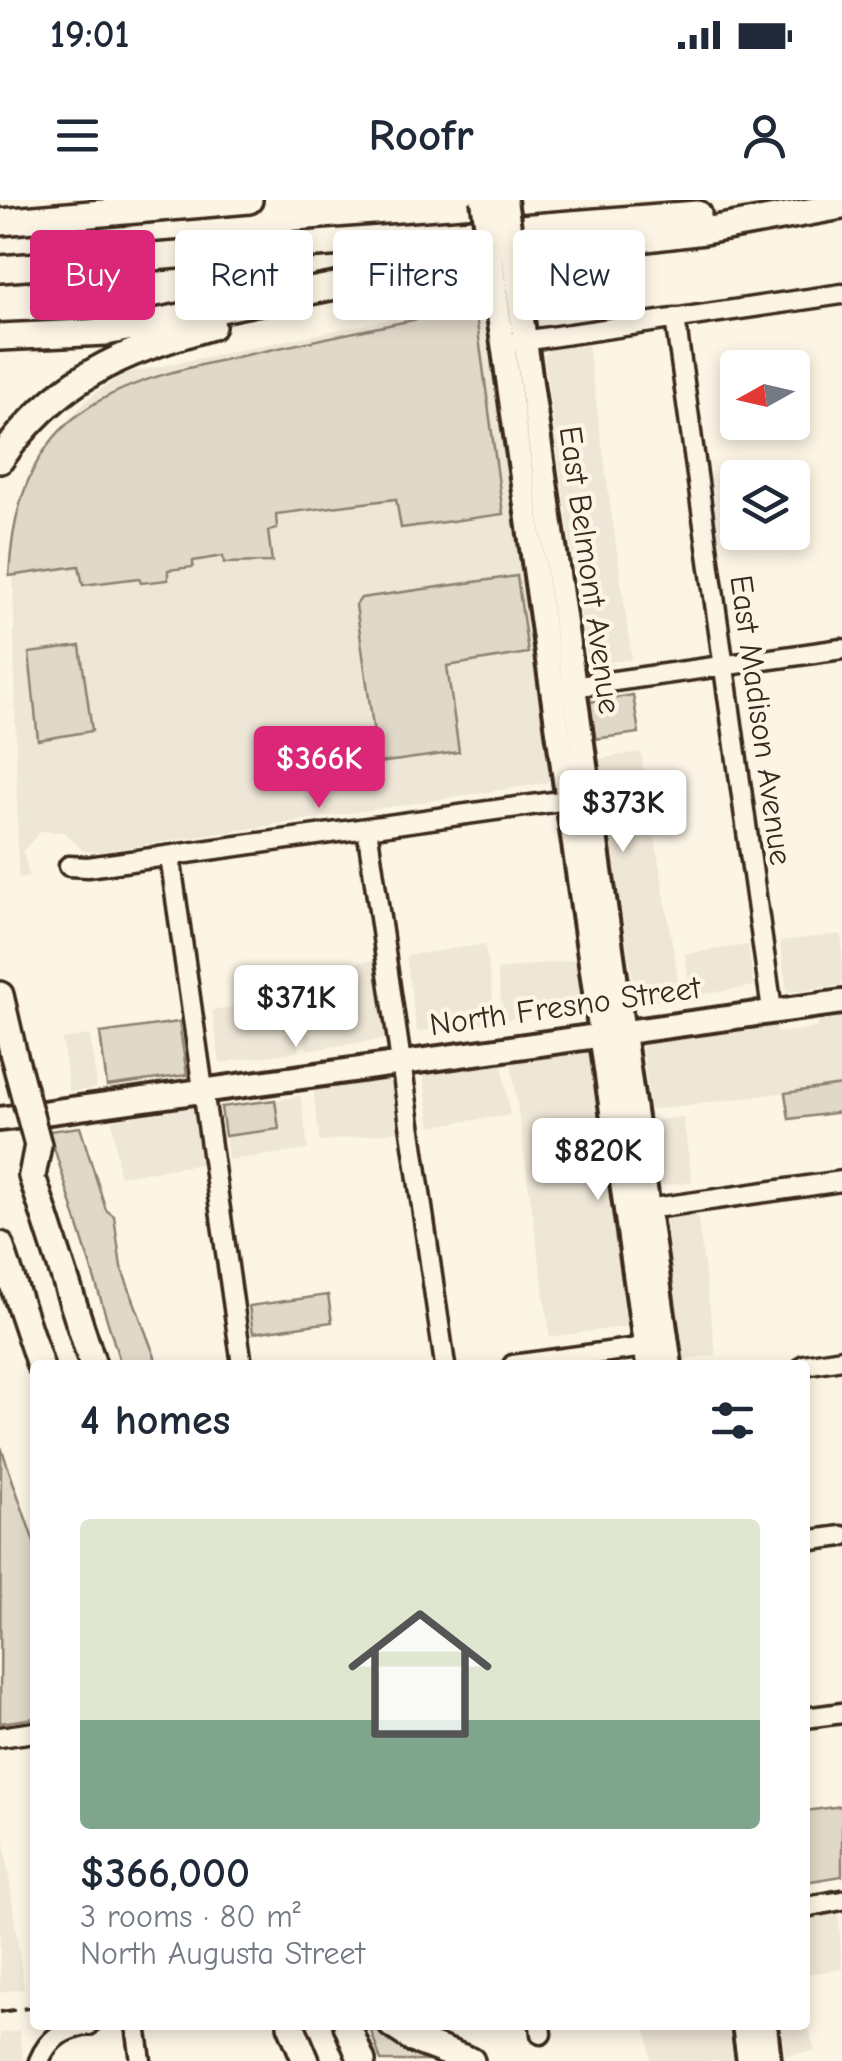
<!DOCTYPE html>
<meta charset="utf-8">
<style>
body{margin:0;font-family:"Comic Neue",sans-serif;background:#f6f6f7;color:#1f2937;height:100vh;display:flex;flex-direction:column;font-size:38px;white-space:nowrap}
*{box-sizing:border-box;margin:0}
p{font-size:32px;color:#747a83}
.icon{flex:none;width:55px;height:55px;fill:none;stroke:currentColor;stroke-width:2;stroke-linecap:round;stroke-linejoin:round}
.map{position:relative;flex:1;overflow:hidden}
.side{position:absolute;left:30px;top:1160px;width:780px;height:670px;display:flex;flex-direction:column;background:#fff;border-radius:10px;box-shadow:0 5px 15px #0003}
.side>*{flex:none}
.guide{position:absolute;left:30px;top:30px;width:782px;height:90px;display:flex;gap:20px}
.needle{width:65px;rotate:262deg}
.fabs{position:absolute;left:720px;top:150px;display:grid;gap:20px}
.fabs a{display:grid;place-items:center;width:90px;height:90px;border-radius:10px;background:#fff;box-shadow:0 5px 15px #0003;font-size:50px}
.price{position:absolute;translate:-50% -85px;padding:0 22px;border-radius:10px;background:#fff;color:#222;font-size:32px;line-height:65px;filter:drop-shadow(0 2px 5px #0008)}
.price::after{content:'';position:absolute;left:50%;top:60px;width:30px;height:22px;margin-left:-15px;background:inherit;clip-path:polygon(0 0,100% 0,50% 100%)}
.price.on{background:#db2777;color:#fff}
ul{padding:0;list-style:none}
li{display:grid;align-content:center;gap:20px;height:530px;padding:0 50px}
li+li{border-top:2px solid #e0e1e3}
li span{display:grid;place-items:center;height:310px;border-radius:10px;color:#555}
li>.icon{margin-inline-start:auto}
span .icon{width:180px;height:180px;fill:#fffc;stroke-width:1}
li b{font-size:42px}
h2{display:flex;justify-content:space-between;align-items:center;height:120px;padding:0 50px;font-size:42px}
.tag{padding:0 35px;border-radius:10px;background:#fff;box-shadow:0 5px 15px #0003;font-size:35px;line-height:90px}
.tag.on{background:#db2777;color:#fff}
.status{display:flex;justify-content:space-between;align-items:center;height:70px;padding:0 50px;background:#fff;direction:ltr}
.status svg{height:28px;fill:currentColor}
header{display:flex;justify-content:space-between;align-items:center;height:130px;padding:0 50px;background:#fff;font-size:45px;font-weight:700}
.map>svg:first-child{display:block}
.built{fill:#eee6d6}
.green{fill:#e0d8c8;stroke:#8e8173;stroke-width:2.5}
.lines{fill:none;stroke-linecap:round;stroke-linejoin:round}
.minor-casing{stroke:#3b2a1e;stroke-width:25}
.major-casing{stroke:#3b2a1e;stroke-width:30}
.highway-casing{stroke:#3b2a1e;stroke-width:32}
.minor{stroke:#fcf5e5;stroke-width:18}
.major{stroke:#fcf5e5;stroke-width:22}
.highway{stroke:#fcf5e5;stroke-width:25}
.rail{stroke:#3b2a1e;stroke-width:4;stroke-dasharray:15 8;stroke-linecap:butt}
.major-bridge-casing{stroke:#3b2a1e;stroke-width:30;stroke-linecap:butt}
.highway-bridge-casing{stroke:#3b2a1e;stroke-width:32;stroke-linecap:butt}
.major-bridge{stroke:#fcf5e5;stroke-width:22}
.highway-bridge{stroke:#fcf5e5;stroke-width:25}
.labels{text-anchor:middle;dominant-baseline:central;stroke-width:9;stroke-linejoin:round;paint-order:stroke}
.street-label{font-size:32px;fill:#3b2a1e;stroke:#fcf5e5}
</style>
<div class="status"><b>19:01</b><svg viewBox="0 0 49 12"><path d="M0 12V9h3v3zM5 12V6h3v6zM10 12V3h3v9zM15 12V0h3v12zM26 1h20v11H26zM47 4h2v5h-2z"/></svg></div>
<header><svg class="icon" aria-label="menu" viewBox="0 0 24 24"><path d="M4 6h16M4 12h16M4 18h16"/></svg>Roofr<svg class="icon" aria-label="person" viewBox="0 0 24 24"><circle cx="12" cy="8" r="4"/><path d="M4 21q1-7 8-7t8 7"/></svg></header>
<div class="map">
<svg width="842" height="1861" viewBox="0 0 842 1861">
<rect width="100%" height="100%" fill="#fcf5e5"/>
<filter id="ink" filterUnits="userSpaceOnUse"><feTurbulence type="fractalNoise" baseFrequency=".01" numOctaves="2"/><feDisplacementMap in="SourceGraphic" scale="20" xChannelSelector="R" yChannelSelector="G"/><feConvolveMatrix kernelMatrix="1 2 1 2 8 2 1 2 1" color-interpolation-filters="sRGB"/></filter>
<g filter="url(#ink)">
<path class="built" d="M482,100L550,578L546,583L97,652L84,651L63,632L41,631L23,651L29,676L18,678L13,362L22,299L55,234L90,197L123,174Z
M588,145L632,459L588,465L544,156L548,150Z
M641,552L681,798L644,803L636,799L597,559Z
M842,734V785L787,792L780,741Z
M485,744L496,821L417,832L406,756Z
M748,745L754,786L691,796L685,754Z
M576,759L582,801L576,810L504,820L497,770Z
M375,760L386,839L307,850L296,771Z
M291,799L299,851L220,863L212,810Z
M842,817V885L650,910L642,844L776,826L777,833L818,828V821Z
M90,835L97,888L69,892L62,839Z
M589,850L628,1122L624,1127L550,1137L511,861Z
M502,863L510,915L431,926L423,874Z
M392,878L399,931L320,942L313,889Z
M301,896L308,950L228,960L225,936L278,929L275,900Z
M190,908L195,911L202,964L119,976L112,920Z
M683,917L692,982L661,986L652,921Z
M697,1013L716,1155L684,1159L665,1017Z
M0,1609L24,1789L0,1792Z
M838,1710L842,1769L805,1774V1715Z
M805,1815L815,1851L785,1855L781,1825H805Z
M646,1825H728L733,1861H651Z
M19,1830L23,1861H0V1833Z"/>
<path class="green" d="M577,86L580,112L539,118L536,91Z
M475,108L503,314L401,328L396,299L276,314L277,329L268,331L272,362L224,363L223,356L193,361V367L168,370V380L141,383L139,378L83,385L79,366L9,376C18,200 121,181 265,151C335,136 405,121 475,108Z
M517,376L528,453L447,466L459,552L378,563L356,405L361,398Z
M80,446L92,531L38,540L29,453Z
M633,495L639,533L594,539L589,502Z
M179,822L187,875L107,886L100,833Z
M842,885V912L789,919L785,893Z
M275,900L279,929L225,936L221,907Z
M80,927L106,1010L114,1016L121,1067L158,1165H121L49,931Z
M328,1095L332,1122L253,1133L249,1106Z
M1,1247L35,1345V1518L0,1523Z
M842,1606V1676L805,1682V1611Z
M369,1825H379L434,1861H381Z"/>
<g class="lines">
<g class="minor-casing">
<path id="minor" d="M675,118L772,810
M516,142L842,94
M565,488L842,449
M367,628L445,1165
M170,656L242,1165
M69,666L88,667L567,600
M647,1009L842,981
M513,1165L645,1147
M804,1165L842,1159
M805,1341L842,1336
M805,1518L842,1513
M0,1537L35,1532
M805,1707L842,1700
M136,1825L141,1861
M540,1825L541,1834
M39,1861C49,1837 64,1829 89,1825"/>
</g>
<g class="major-casing">
<path id="major" d="M517,84L670,1165
M495,87L648,1165
M0,919L842,802
M744,1825L749,1861
M765,1825L769,1861"/>
</g>
<g class="highway-casing">
<path id="highway" d="M0,22L249,0
M0,69L698,14
M0,137L106,132L465,60L704,31L842,6
M0,260C57,178 119,153 212,126
M0,795L14,856
M32,976L93,1165
M0,1045L40,1165
M291,1825L306,1861
M347,1825L362,1861
M392,1825L415,1840L471,1861"/>
</g>
<use href="#minor" class="minor"/>
<use href="#major" class="major"/>
<use href="#highway" class="highway"/>
<path class="rail" d="M805,1696L842,1690
M0,1812L35,1807"/>
<g class="major-bridge-casing">
<path id="major-bridge" d="M483,0L495,87
M505,0L517,84"/>
</g>
<g class="highway-bridge-casing">
<path id="highway-bridge" d="M14,856L38,945L32,976"/>
</g>
<use href="#major-bridge" class="major-bridge"/>
<use href="#highway-bridge" class="highway-bridge"/>
</g>
</g>
<g class="labels">
<g class="street-label">
<text transform="translate(590 370) rotate(82)">East Belmont Avenue</text>
<text transform="translate(761 520) rotate(82)">East Madison Avenue</text>
<text transform="translate(565 806) rotate(-8)">North Fresno Street</text>
</g>
</g>
</svg>
<div class="fabs">
<a><svg class="needle" viewBox="-14 -14 28 28"><path d="M0-13l5 13h-10z" fill="#e53935"/><path d="M0 13l5-13h-10z" fill="#747a83"/></svg></a>
<a><svg class="icon" aria-label="layers" viewBox="0 0 24 24"><path d="M12 4l9 5-9 5-9-5zM3 14l9 5 9-5"/></svg></a>
</div>
<b class="price on" style="left:319px;top:611px">$366K</b>
<b class="price" style="left:623px;top:655px">$373K</b>
<b class="price" style="left:296px;top:850px">$371K</b>
<b class="price" style="left:598px;top:1003px">$820K</b>
<div class="guide">
<a class="tag on">Buy</a>
<a class="tag">Rent</a>
<a class="tag">Filters</a>
<a class="tag">New</a>
</div>
<section class="side">
<h2>4 homes<svg class="icon" aria-label="filters" viewBox="0 0 24 24"><path d="M4 7h16M4 17h16"/><circle cx="9" cy="7" r="2"/><circle cx="15" cy="17" r="2"/></svg></h2>
<ul>
<li><span style="background:linear-gradient(#dfe7d0 65%,#7fa58c 0)"><svg class="icon" aria-label="home" viewBox="0 0 24 24"><path d="M3 11l9-7 9 7M6 9v11h12V9"/></svg></span><div><b>$366,000</b><p>3 rooms · 80 m²</p><p>North Augusta Street</p></div></li>
</ul>
</section>
</div>
